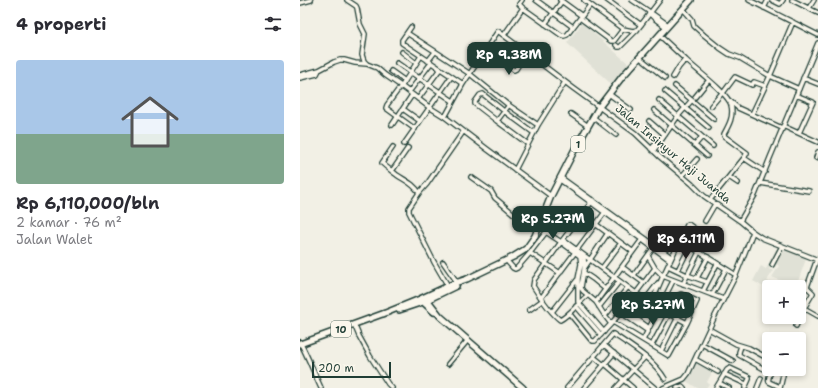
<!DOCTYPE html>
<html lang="id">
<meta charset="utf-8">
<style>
body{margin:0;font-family:"Shantell Sans",sans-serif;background:#f2f2f3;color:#2b2b33;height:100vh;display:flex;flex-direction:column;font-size:15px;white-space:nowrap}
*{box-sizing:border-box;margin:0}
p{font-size:13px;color:#7c7c81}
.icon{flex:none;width:22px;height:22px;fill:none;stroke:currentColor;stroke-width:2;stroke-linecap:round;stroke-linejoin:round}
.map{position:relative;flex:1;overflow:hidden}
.details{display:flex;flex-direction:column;background:#fff;width:300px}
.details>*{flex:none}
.controls{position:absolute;left:462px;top:280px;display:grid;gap:8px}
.controls a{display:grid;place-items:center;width:44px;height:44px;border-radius:4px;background:#fff;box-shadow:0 2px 6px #0003;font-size:20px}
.scale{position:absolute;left:12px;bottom:10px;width:79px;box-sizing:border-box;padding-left:4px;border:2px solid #1f3d34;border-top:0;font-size:11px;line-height:14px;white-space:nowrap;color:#1f3d34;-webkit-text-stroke:3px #fbf7ec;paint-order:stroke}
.price{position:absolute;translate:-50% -34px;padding:0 9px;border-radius:8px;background:#1f3d34;color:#fff;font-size:13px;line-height:26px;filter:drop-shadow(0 1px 2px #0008)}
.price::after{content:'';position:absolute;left:50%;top:24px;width:12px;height:9px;margin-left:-6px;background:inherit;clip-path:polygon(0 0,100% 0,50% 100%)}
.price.active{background:#222;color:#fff}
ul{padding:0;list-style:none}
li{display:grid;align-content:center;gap:8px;height:212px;padding:0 16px}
li span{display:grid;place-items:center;height:124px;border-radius:4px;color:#555}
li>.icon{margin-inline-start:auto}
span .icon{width:72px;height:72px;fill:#fffc;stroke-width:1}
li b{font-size:17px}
h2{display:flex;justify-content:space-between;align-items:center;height:48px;padding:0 16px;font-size:17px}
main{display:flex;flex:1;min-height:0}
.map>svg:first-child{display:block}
.built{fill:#e0e1d6}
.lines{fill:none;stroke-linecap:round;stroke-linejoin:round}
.minor-casing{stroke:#1f3d34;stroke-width:6}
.highway-casing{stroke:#1f3d34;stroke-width:8}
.minor{stroke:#fbf7ec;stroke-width:3.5}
.highway{stroke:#fbf7ec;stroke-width:5}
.labels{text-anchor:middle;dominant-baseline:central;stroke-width:3;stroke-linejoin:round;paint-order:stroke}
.shield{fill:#fbf7ec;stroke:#61756b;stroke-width:1}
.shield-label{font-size:10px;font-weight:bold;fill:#1f3d34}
.street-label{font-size:11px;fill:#1f3d34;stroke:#fbf7ec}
</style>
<main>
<section class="details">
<h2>4 properti<svg class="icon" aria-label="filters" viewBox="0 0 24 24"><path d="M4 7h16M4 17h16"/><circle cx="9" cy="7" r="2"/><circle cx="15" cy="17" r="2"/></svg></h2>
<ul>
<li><span style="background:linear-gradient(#a9c7e8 60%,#7fa58c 0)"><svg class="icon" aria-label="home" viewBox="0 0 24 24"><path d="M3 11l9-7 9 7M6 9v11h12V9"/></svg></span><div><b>Rp 6,110,000/bln</b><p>2 kamar · 76 m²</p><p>Jalan Walet</p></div></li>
</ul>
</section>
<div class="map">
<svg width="518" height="388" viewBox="0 0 518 388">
<rect width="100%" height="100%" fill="#f2f0e5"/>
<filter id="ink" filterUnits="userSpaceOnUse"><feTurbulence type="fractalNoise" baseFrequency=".025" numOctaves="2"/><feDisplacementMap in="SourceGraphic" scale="8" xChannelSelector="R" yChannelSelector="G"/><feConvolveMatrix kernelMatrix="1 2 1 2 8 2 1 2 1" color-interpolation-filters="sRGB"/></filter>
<g filter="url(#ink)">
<path class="built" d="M282,23L329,64L311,84L267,43Z
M483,247L506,259L496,287L472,277L479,266L475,263Z
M476,249L478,250L469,269L473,271L467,281L477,286V287H469V290L453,281L461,266L466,269Z
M395,362L413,371L407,382L409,384L406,388H397L386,381Z"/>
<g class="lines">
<g class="minor-casing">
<path id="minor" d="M47,0L56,6L57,8L60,24L65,34L62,55L64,61L67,64L77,68L85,75L101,86
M222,0L219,4L223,8L261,35L264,36L267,35L280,18
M236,0L273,27
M260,0L282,16L280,18L311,41H314L323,29
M284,0L323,29L333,31L337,30
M307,0L341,25
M332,0C344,8 356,16 368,25
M449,0L518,35
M472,0L480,4L483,0
M492,0L518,13
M0,3L11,0
M464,8L468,0
M509,8L514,0
M383,9L392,19L394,26L404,35L420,48L429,54L440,58L470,76L499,89
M349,13L354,18L366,27
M282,16L290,5
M245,24L262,1
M111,27L102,40V43L163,84
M107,33L170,74L207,104L238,125
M204,35L223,8
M359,35C368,43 377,52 386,60C396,70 428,93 431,105C434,116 429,125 424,134V136L447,153L444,158
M316,45L318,47H320L337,30L360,0
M186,50L214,70L216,69L226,53
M102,52L116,63
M339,57L365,78
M128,61L135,52
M97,63L153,101
M19,70L34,62L40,60H44L55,63L67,64
M91,71L105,81
M0,75L19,70L17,74L0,78
M373,77L379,67L385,60
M503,78L518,84
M103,84L121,56
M375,86L414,119
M365,91L409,128
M109,92L131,63
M423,93L435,77L452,85L454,82L465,86
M309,94L331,110
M496,95L513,102L499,133
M395,97L409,80
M118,99L140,69
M359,100L413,146
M430,101L438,108L482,128
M209,105L197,121L228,144
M411,106L422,93
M103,109L120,121
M354,110L407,156
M271,114L288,126
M452,114L470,76L493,22
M294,118L316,135
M197,121L175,104V102L180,95L183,94L184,95L204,111L234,133
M349,121L365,135
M92,125L112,95
M483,126L518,142
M115,129L86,108L87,105L101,86L129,107L145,117
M104,144L151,77
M395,145L402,137
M93,147L82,163C86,167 92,171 97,175C104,180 115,184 119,193L109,208V212L134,262L148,286
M351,149L363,136
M353,151L360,142L378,116L392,100
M516,158L518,152
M215,170L238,125L265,82
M92,171L108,148
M382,176L397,159
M171,177L191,191L195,198L215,215L237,230
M260,177L371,257
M429,177L438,183
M259,179L370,260
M460,183L509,191
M119,193L127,184L163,132
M251,196L187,149L145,117L163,84L198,31L273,88L335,133L360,157L392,184L404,196L440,221L453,232L462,238L518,260
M410,200L444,158L465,172
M282,214L332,251
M405,221L415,204
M440,221L455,195L470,158L518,43
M382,235L393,241
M263,240L351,304L387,323
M380,240L436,275
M230,253L260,273
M283,255C287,266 282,277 281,288L283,291L296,302L305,316L311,324
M348,256L355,268L363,276L423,299
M206,260L213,268L215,269L217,268L230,253L246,232L261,242L280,256L281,264L278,279V302L304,332
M143,262L157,282
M472,265L482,246
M368,266L387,275L407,282
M285,267L308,233
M322,267L344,283
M302,268L321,243
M284,273L293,279L305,289
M334,275L354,247
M397,278L408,257
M383,284L399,252
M403,291L417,264
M499,293L503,289L507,287L517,259
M288,295C279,302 270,315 260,320C250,312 240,297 233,286L234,280L261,242L293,200
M412,295L426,269
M241,298L305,212
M345,300L358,283
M330,301L354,319
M296,302L343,238
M351,304L363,276L387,225L388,224L399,232L390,246L378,270
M276,306L301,335
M299,307L319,282
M504,308L518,316
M323,309L349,328
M229,310L243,300
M252,312L277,280
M320,312L348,331
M269,313L291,340L293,341H295L311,324L316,318L330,301L355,268
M305,316L328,287
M313,322L369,356L387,323L397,301L381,294L379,295L352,345
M54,324L59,336L70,356L88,384L92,388
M496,326L504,308L513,293L507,287
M409,329L436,344L449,348L469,359
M343,340L373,281
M0,342C8,357 14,373 21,388
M402,344L433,361
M304,345L355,388
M441,346L439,352V355L464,369H466L468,366
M361,351L388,297
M294,357L304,365
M395,359L418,372
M148,364L168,340
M305,364L333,388
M472,369C471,373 467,378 469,382L480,387
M474,369L482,373L483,375L480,388
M424,374L446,384
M419,383L429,388
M267,388L313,334C332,347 354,360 365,379
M284,388L314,353
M316,388L345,357
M363,388L384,379L388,374L415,316L436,275L453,232
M377,388L382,386L384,388
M416,388L427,370L430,368L449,377V379L445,388
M457,388L461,378"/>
</g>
<g class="highway-casing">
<path id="highway" d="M126,298L140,316L223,388
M121,300L134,312
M99,310L123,302L156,286
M83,314L120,299L155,283L167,279L213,257L226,249L235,236L251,196L276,147L299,107L322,77L391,0
M0,344L85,313"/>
</g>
<use href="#minor" class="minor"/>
<use href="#highway" class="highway"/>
</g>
</g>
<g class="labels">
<g class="shield">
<rect x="271" y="136" width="14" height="16" rx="3"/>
<rect x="31" y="321" width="20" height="16" rx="3"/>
</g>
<g class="shield-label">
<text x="278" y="144">1</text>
<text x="41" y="329">10</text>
</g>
<g class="street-label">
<text transform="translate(373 154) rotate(40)">Jalan Insinyur Haji Juanda</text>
</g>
</g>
</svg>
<div class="controls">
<a>+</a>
<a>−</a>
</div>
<div class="scale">200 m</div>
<b class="price" style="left:209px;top:76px">Rp 9.38M</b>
<b class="price" style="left:253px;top:240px">Rp 5.27M</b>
<b class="price active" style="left:386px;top:260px">Rp 6.11M</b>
<b class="price" style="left:353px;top:326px">Rp 5.27M</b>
</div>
</main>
